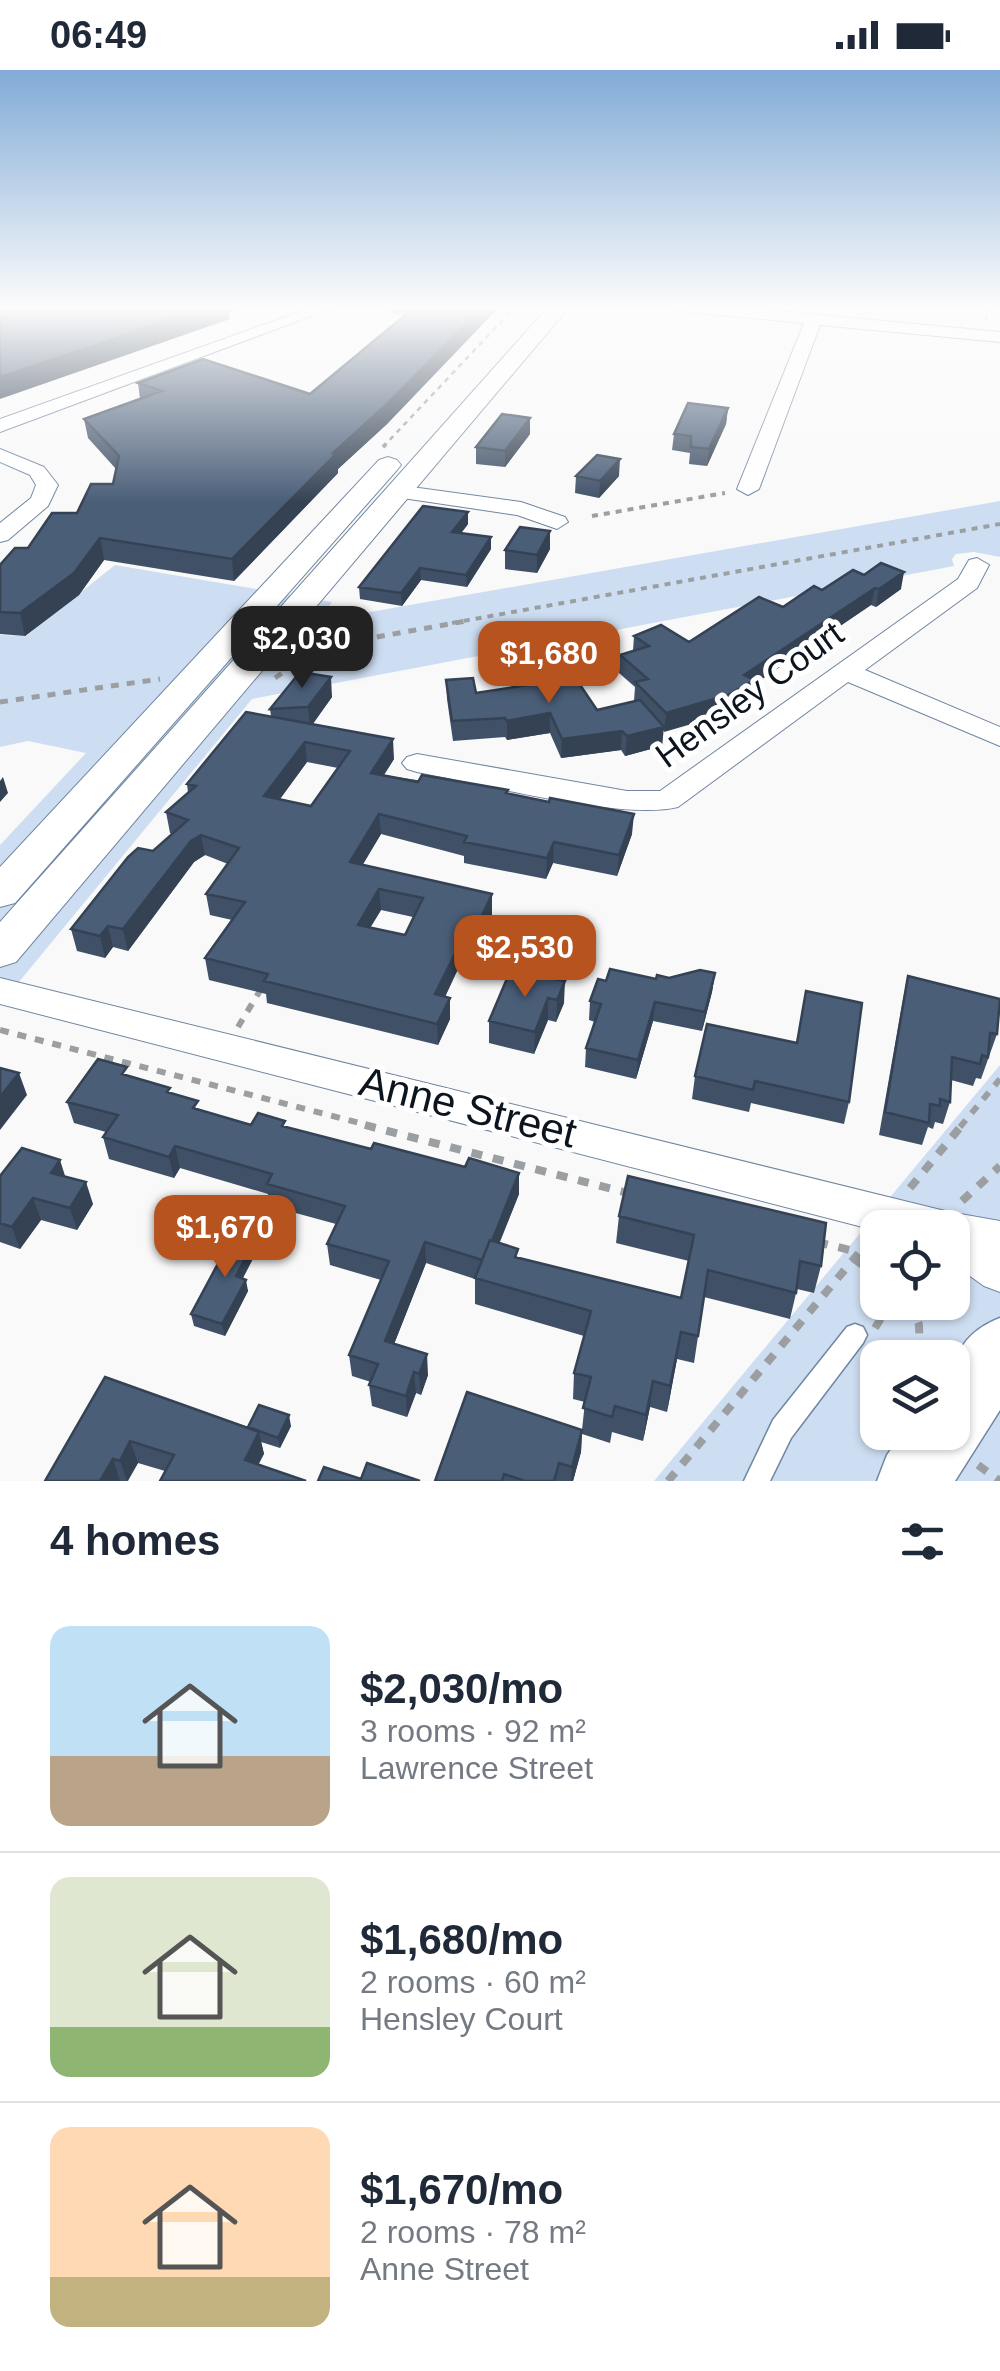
<!DOCTYPE html>
<meta charset="utf-8">
<style>
body{margin:0;font-family:Helvetica,sans-serif;background:#f2f2f3;color:#1f2937;height:100vh;display:flex;flex-direction:column;font-size:38px;white-space:nowrap}
*{box-sizing:border-box;margin:0}
p{font-size:32px;color:#747a83}
.icon{flex:none;width:55px;height:55px;fill:none;stroke:currentColor;stroke-width:2;stroke-linecap:round;stroke-linejoin:round}
.map{position:relative;height:1411px;overflow:hidden}
.drawer{display:flex;flex-direction:column;background:#fff;flex:1}
.drawer>*{flex:none}
.buttons{position:absolute;left:860px;top:1140px;display:grid;gap:20px}
.buttons a{display:grid;place-items:center;width:110px;height:110px;border-radius:20px;background:#fff;box-shadow:0 2px 8px #0004;font-size:50px}
.price{position:absolute;translate:-50% -85px;padding:0 22px;border-radius:20px;background:#b7531e;color:#fff;font-size:32px;line-height:65px;filter:drop-shadow(0 2px 5px #0008)}
.price::after{content:'';position:absolute;left:50%;top:60px;width:30px;height:22px;margin-left:-15px;background:inherit;clip-path:polygon(0 0,100% 0,50% 100%)}
.price.on{background:#222;color:#fff}
ul{padding:0;list-style:none}
li{display:flex;align-items:center;gap:30px;height:250px;padding:0 50px}
li+li{border-top:2px solid #e0e1e3}
li span{display:grid;place-items:center;flex:none;width:280px;height:200px;border-radius:20px;color:#555}
li>.icon{margin-inline-start:auto}
span .icon{width:120px;height:120px;fill:#fffc;stroke-width:1}
li b{font-size:42px}
h2{display:flex;justify-content:space-between;align-items:center;height:120px;padding:0 50px;font-size:42px}
.status{display:flex;justify-content:space-between;align-items:center;height:70px;padding:0 50px;background:#fff;direction:ltr}
.status svg{height:28px;fill:currentColor}
.map>svg:first-child{display:block}
.green{fill:#cedef2;fill-rule:evenodd}
.lines{fill:none;stroke-linecap:round;stroke-linejoin:round}
.service-casing{stroke:#7186a1;stroke-width:3}
.minor-casing{stroke:#7186a1;stroke-width:2}
.tertiary-casing{stroke:#7186a1;stroke-width:2}
.secondary-casing{stroke:#7186a1;stroke-width:3}
.path-far4{stroke:#9b9fa2;stroke-width:2.5;stroke-dasharray:5 5;stroke-linecap:butt}
.path-far3{stroke:#9b9fa2;stroke-width:4;stroke-dasharray:6 6;stroke-linecap:butt}
.path-far2{stroke:#9b9fa2;stroke-width:5;stroke-dasharray:8 8;stroke-linecap:butt}
.path-far1{stroke:#9b9fa2;stroke-width:6;stroke-dasharray:9 9;stroke-linecap:butt}
.path{stroke:#9b9fa2;stroke-width:8;stroke-dasharray:11 11;stroke-linecap:butt}
.service{fill:#fff;fill-rule:evenodd}
.minor{fill:#fff;fill-rule:evenodd}
.tertiary{fill:#fff;fill-rule:evenodd}
.secondary{fill:#fff;fill-rule:evenodd}
.wall{fill:#405167;fill-rule:evenodd}
.shaded-wall{fill:#344254}
.building{fill:#4a5e78;stroke:#344254;stroke-width:2.5;fill-rule:evenodd}
.labels{text-anchor:middle;dominant-baseline:central;stroke-width:10;stroke-linejoin:round;paint-order:stroke}
.street-label{font-size:35px;fill:#0c141e;stroke:#fff}
.near-street-label{font-size:42px;fill:#0c141e;stroke:#fff}
</style>
<div class="status"><b>06:49</b><svg viewBox="0 0 49 12"><path d="M0 12V9h3v3zM5 12V6h3v6zM10 12V3h3v9zM15 12V0h3v12zM26 1h20v11H26zM47 4h2v5h-2z"/></svg></div>
<div class="map">
<svg width="1000" height="1411" viewBox="0 0 1000 1411">
<rect width="100%" height="100%" fill="#f9f9f9"/>
<path class="green" d="M1000,431V487L974,482L956,484L952,489L954,496L252,629L0,935V775L86,683L28,671L0,677V565L26,566L115,495L332,532L319,551Z
M1000,995V1411H654ZM878,1158H952V1232H878ZM878,1288H952V1362H878Z"/>
<g class="lines">
<g class="service-casing">
<path id="service" d="M855,1254L863,1257L867,1265L863,1273L791,1368L770,1411H744L773,1350L847,1257Z"/>
</g>
<g class="minor-casing">
<path id="minor" d="M316,236H338L0,362V349Z
M669,236H724L1000,262V272L820,255L759,419L748,425L737,419L804,253L677,241Z
M0,379L44,397L58,415L48,436L8,470L0,472V453L31,428L36,415L30,405L0,392Z
M397,415L521,432L565,447L568,452L557,459L517,445L389,426L386,421L389,416Z
M977,488L989,495L977,518L865,600L1000,657V676L848,612L678,737C623,751 479,713 417,702L407,699L402,693L407,687L417,684L627,721H660L958,509L969,490Z
M0,908L949,1142L1000,1151V1222L984,1216L952,1193V1158H878V1161L0,934Z"/>
</g>
<g class="tertiary-casing">
<path id="tertiary" d="M549,236H570L16,892L0,897V852Z
M388,387L397,390L401,395L397,400L15,833L0,837V797L379,390Z"/>
</g>
<g class="secondary-casing">
<path id="secondary" d="M1000,1248V1340L955,1411H877L887,1385L903,1362H952C952,1311 944,1270 1000,1248Z"/>
</g>
<path class="path-far4" d="M986,251L988,236
M383,377L516,236"/>
<path class="path-far3" d="M383,377L386,374
M592,446L725,423
M452,553L1000,454"/>
<path class="path-far2" d="M275,608L316,580L332,575L466,551
M0,632L160,609"/>
<path class="path-far1" d="M238,957L261,919
M0,960L375,1057
M960,1057L1000,1009"/>
<path class="path" d="M365,1055L628,1123
M910,1118L962,1055
M962,1131L1000,1096
M817,1172L858,1182
M853,1188L878,1207
M910,1232L919,1255L920,1288
M875,1258L891,1232
M978,1395L1000,1411
M668,1411L868,1172"/>
<use href="#service" class="service"/>
<use href="#minor" class="minor"/>
<use href="#tertiary" class="tertiary"/>
<use href="#secondary" class="secondary"/>
</g>
<path class="wall" d="M390,236H500L387,354L338,399V403L234,511L104,490L79,525L25,566L0,564V495L28,478L77,443L113,414L116,399L88,368L84,349L140,329L138,313L310,324L404,245L391,243Z
M728,338L726,354L707,396L689,394L690,383L672,380L674,364Z
M530,364L505,397L476,394V377Z
M576,406H619L599,428L575,423Z
M468,442V454L461,463L491,467V479L467,517L421,510L402,536L360,529L359,517Z
M550,479L537,503L505,499V480Z
M853,500L901,519L876,537L871,535L753,615L751,628L726,644L663,661L662,676L625,686L621,680L561,688L550,663L507,670L505,667L453,671L447,629L446,610L476,623L523,615L524,605L597,640L634,631L635,617L619,603L620,585L633,581L634,566L689,572L783,537L822,520Z
M332,627L313,654L394,689L384,705L508,724L632,764L617,806L553,793L546,809L464,793V786L381,764L362,795L492,824V845L466,903L457,901L445,927L450,949L438,975L267,933L266,924L209,910L205,888L232,850L210,845L206,824L228,794L205,785L194,792L128,881L113,877L105,888L77,881L71,859L172,764L170,763L166,742L188,723L187,714L271,646L270,639ZM307,692L338,698L311,736L279,730ZM381,840L413,847L405,865L370,858Z
M511,899L564,933L556,952L548,950L534,984L489,973V951Z
M715,903L712,922L702,961L653,951L636,1009L585,997L586,978L595,952L589,950L590,931L606,911L656,909Z
M908,906L997,964L981,1009L976,1008L973,1016L951,1010L950,1032L943,1054L935,1052L933,1059L928,1057L922,1075L879,1065L903,929Z
M707,954L849,1032L844,1054L751,1033L749,1042L692,1029L695,1006Z
M129,1006L171,1023L200,1040L251,1055L286,1057L519,1124L499,1173L518,1187L681,1228L689,1191L616,1173L619,1146L821,1196L814,1223L797,1219L790,1249L704,1227L694,1293L677,1289L667,1342L650,1337L643,1371L612,1362L610,1373L582,1364L581,1382L573,1411H435L582,1360L585,1332L573,1329L574,1303L584,1266L475,1234V1209L426,1193L394,1274L428,1305L421,1325L416,1323L407,1347L372,1336L369,1315L371,1312L352,1306L349,1285L381,1210L330,1195L327,1174L336,1154L270,1136L268,1124L180,1098L174,1108L109,1089L103,1067L106,1062L74,1053L67,1032Z
M0,1106L66,1107L93,1134L77,1160L41,1150L20,1179L0,1172Z
M259,1177L243,1208L248,1221L225,1266L194,1256L191,1244Z
M105,1307L248,1358L291,1356L280,1378L261,1372L264,1384L165,1401L138,1393L128,1411H45Z"/>
<path class="shaded-wall" d="M211,236H249L229,242L230,249L0,329V307Z
M484,236H500L387,354L338,399V403L234,511L232,489L333,383Z
M728,338L726,354L707,396L709,379Z
M530,348V364L505,397V381Z
M620,389L619,406L599,428L600,411Z
M468,442V454L453,474L452,462Z
M550,461V479L537,503V485Z
M491,467V479L467,517L466,505Z
M100,468L104,490L79,525L25,566L20,543Z
M420,498L421,510L402,536L401,523Z
M904,502L901,519L876,537L879,519Z
M875,518L871,535L753,615L751,628L726,644L664,662L666,643L744,605Z
M331,607L332,627L310,657L308,637Z
M550,643V663L507,670V651Z
M664,657L662,676L625,686L627,666Z
M622,661L621,680L561,688L562,669Z
M393,669L394,689L372,723L371,703Z
M305,672L307,692L267,747L264,726Z
M3,707L8,723L0,732V711Z
M379,744L381,764L352,813L350,792Z
M634,744L632,764L617,806L619,785Z
M201,765L205,785L194,792L128,881L123,859L191,771Z
M554,772L553,793L546,809L547,788Z
M379,819L381,840L359,876L358,855Z
M492,824V845L466,903L465,882Z
M108,856L113,877L105,888L100,866Z
M457,880V901L436,946L435,924Z
M715,903L712,922L702,961L705,942Z
M565,911L564,933L556,952L557,930Z
M450,928V949L438,975L437,954Z
M548,928V950L534,984L535,962Z
M655,932L653,951L636,1009L638,990Z
M19,1003L27,1025L0,1060V1027Z
M175,1076L180,1098L174,1108L169,1087Z
M60,1090L67,1112L51,1103Z
M519,1103V1124L484,1212V1191Z
M86,1112L93,1134L77,1160L70,1138Z
M33,1128L41,1150L20,1179L12,1157Z
M257,1166L259,1177L238,1217L236,1206Z
M425,1172L426,1193L387,1292L385,1271Z
M246,1210L248,1221L225,1266L222,1254Z
M681,1262L677,1289L667,1342L670,1316Z
M427,1284L428,1305L421,1325L419,1304Z
M414,1302L416,1323L407,1347L406,1326Z
M653,1311L650,1337L643,1371L646,1345Z
M289,1345L291,1356L280,1378L278,1368Z
M582,1360L581,1382L573,1411H571L572,1397Z
M259,1362L264,1384L250,1411L245,1390Z
M130,1371L138,1393L127,1411L120,1391Z
M113,1389L120,1411H100Z"/>
<path class="building" d="M0,236H211L0,307Z
M416,236H484L386,335L333,383H337L232,489L100,468L74,503L20,543L0,542V495L15,478H28L52,443H77L91,414H113L119,386L84,349L162,321L138,313L203,289L310,324Z
M688,333L728,338L709,379L691,377V366L674,364Z
M502,344L530,348L505,381L476,377Z
M597,385L620,389L600,411L576,406Z
M423,436L468,442L452,462L491,467L466,505L420,498L401,523L359,517Z
M520,457L550,461L537,485L505,480Z
M881,493L904,502L879,519L875,518L744,605L754,610L728,625L666,643L635,612L648,609L620,585L649,576L634,566L661,555L689,572L759,527L783,537L814,516L822,520L853,500L864,505Z
M568,597L597,640L640,630L664,657L627,666L622,661L562,669L550,643L507,651L505,648L452,651L446,610L473,608L476,623L528,615L524,605Z
M300,602L331,607L308,637L270,639Z
M246,642L393,669L371,703L418,712L422,705L508,720L506,723L549,732L550,728L634,744L619,785L554,772L547,788L464,772L467,766L379,744L350,792L492,824L465,882L457,880L435,924L450,928L437,954L264,911L268,904L205,888L245,832L206,824L239,778L201,765L191,771L123,859L108,856L100,866L71,859L128,787L138,778L153,781L188,750L166,742L196,716L187,714ZM305,672L350,681L311,736L264,726ZM379,819L423,828L405,865L358,855Z
M511,899L565,911L557,930L548,928L535,962L489,951Z
M610,899L656,909L657,905L669,908L700,900L715,903L705,942L655,932L638,990L586,978L601,934L590,931L598,909L606,911Z
M908,906L1000,929L997,964L990,963L988,987L982,985L980,994L952,987L950,1032L940,1029V1036L930,1034L929,1053L885,1042Z
M806,921L862,933L849,1032L755,1011L753,1020L695,1006L707,954L797,973Z
M98,989L127,997L122,1004L170,1018L167,1022L198,1031L193,1038L251,1055L258,1043L285,1051L282,1056L371,1079L374,1073L465,1097L469,1088L519,1103L492,1171L490,1170L482,1190L425,1172L385,1271L427,1284L419,1304L414,1302L406,1326L369,1315L378,1294L349,1285L389,1191L327,1174L345,1136L267,1114L272,1104L175,1076L169,1087L103,1067L118,1045L67,1032Z
M0,998L19,1003L0,1027Z
M22,1078L60,1090L51,1103L86,1112L70,1138L33,1128L12,1157L0,1153V1106Z
M628,1106L826,1153L821,1196L800,1191L796,1223L708,1200L698,1266L681,1262L670,1316L653,1311L646,1345L615,1336L612,1347L583,1338L591,1307L574,1303L591,1241L475,1208L490,1170L518,1179L515,1187L681,1228L694,1165L619,1146Z
M236,1160L257,1166L236,1206L246,1210L222,1254L191,1244Z
M105,1307L259,1362L245,1390L306,1411H160L174,1385L130,1371L120,1391L113,1389L100,1411H45Z
M467,1322L582,1360L572,1397L559,1393L554,1411H525L504,1404L502,1411H435Z
M259,1335L289,1345L278,1368L248,1357Z
M367,1393L420,1411H318L324,1397L361,1409Z"/>
<linearGradient id="sky" x2="0" y2="1"><stop stop-color="#81abd6"/><stop offset="0.55" stop-color="#fcfcfc"/><stop offset="1" stop-color="#fcfcfc" stop-opacity="0"/></linearGradient>
<rect width="1000" height="433" fill="url(#sky)"/>
<g class="labels">
<g class="street-label">
<text transform="translate(749 624) rotate(-36)">Hensley Court</text>
</g>
<g class="near-street-label">
<text transform="translate(468 1037) rotate(14)">Anne Street</text>
</g>
</g>
</svg>
<div class="buttons">
<a><svg class="icon" aria-label="locate" viewBox="0 0 24 24"><circle cx="12" cy="12" r="6"/><path d="M12 2v4M12 18v4M2 12h4M18 12h4"/></svg></a>
<a><svg class="icon" aria-label="layers" viewBox="0 0 24 24"><path d="M12 4l9 5-9 5-9-5zM3 14l9 5 9-5"/></svg></a>
</div>
<b class="price on" style="left:302px;top:621px">$2,030</b>
<b class="price" style="left:549px;top:636px">$1,680</b>
<b class="price" style="left:525px;top:930px">$2,530</b>
<b class="price" style="left:225px;top:1210px">$1,670</b>
</div>
<section class="drawer">
<h2>4 homes<svg class="icon" aria-label="filters" viewBox="0 0 24 24"><path d="M4 7h16M4 17h16"/><circle cx="9" cy="7" r="2"/><circle cx="15" cy="17" r="2"/></svg></h2>
<ul>
<li><span style="background:linear-gradient(#bfe0f5 65%,#b9a48a 0)"><svg class="icon" aria-label="home" viewBox="0 0 24 24"><path d="M3 11l9-7 9 7M6 9v11h12V9"/></svg></span><div><b>$2,030/mo</b><p>3 rooms · 92 m²</p><p>Lawrence Street</p></div></li>
<li><span style="background:linear-gradient(#dfe7d0 75%,#8fb573 0)"><svg class="icon" aria-label="home" viewBox="0 0 24 24"><path d="M3 11l9-7 9 7M6 9v11h12V9"/></svg></span><div><b>$1,680/mo</b><p>2 rooms · 60 m²</p><p>Hensley Court</p></div></li>
<li><span style="background:linear-gradient(#ffd9b3 75%,#c2b280 0)"><svg class="icon" aria-label="home" viewBox="0 0 24 24"><path d="M3 11l9-7 9 7M6 9v11h12V9"/></svg></span><div><b>$1,670/mo</b><p>2 rooms · 78 m²</p><p>Anne Street</p></div></li>
</ul>
</section>
